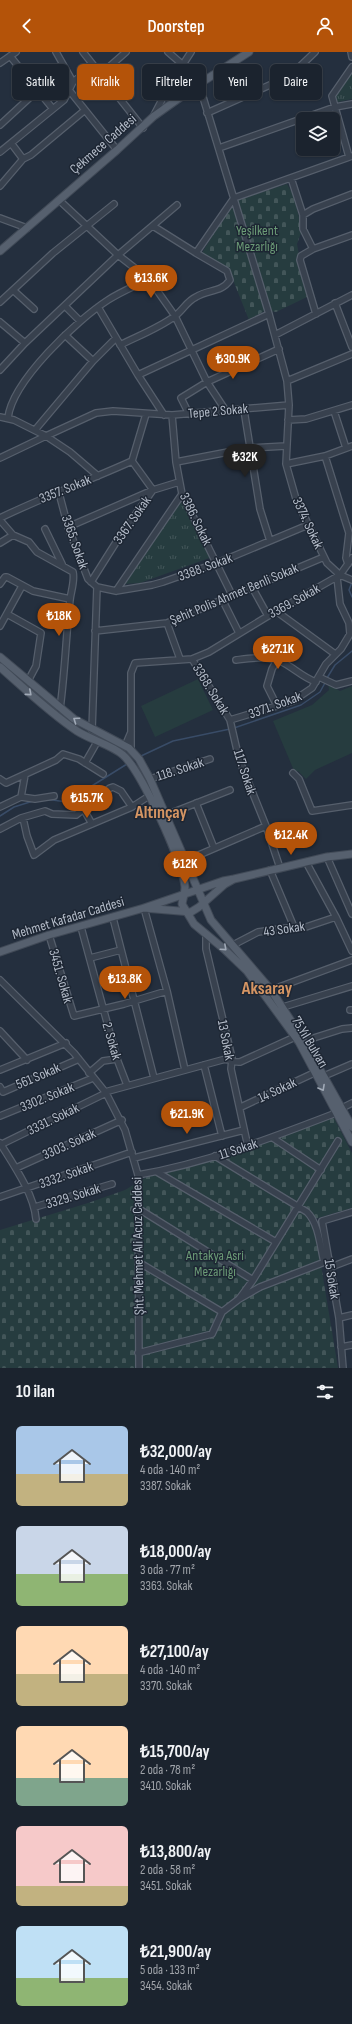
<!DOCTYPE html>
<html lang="tr">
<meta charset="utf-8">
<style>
body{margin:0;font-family:"Sofia Sans Condensed",sans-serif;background:#242b36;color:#f1f3f6;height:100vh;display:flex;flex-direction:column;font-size:15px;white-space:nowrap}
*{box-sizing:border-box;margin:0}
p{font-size:13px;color:#a0a4aa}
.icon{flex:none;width:22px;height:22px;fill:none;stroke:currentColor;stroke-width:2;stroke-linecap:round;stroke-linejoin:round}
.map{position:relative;height:1316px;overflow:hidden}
.drawer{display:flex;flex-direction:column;background:#1b232e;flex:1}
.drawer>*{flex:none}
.guide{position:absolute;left:12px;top:12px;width:328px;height:36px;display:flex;gap:8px}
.buttons{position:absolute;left:296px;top:60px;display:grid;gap:8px}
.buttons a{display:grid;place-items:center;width:44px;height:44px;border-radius:6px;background:#1b232e;box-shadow:0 1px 3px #0004,0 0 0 1px #39404a;font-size:20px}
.price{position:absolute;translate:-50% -34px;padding:0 9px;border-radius:14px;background:#b45309;color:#fff;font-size:13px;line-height:26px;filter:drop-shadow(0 1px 2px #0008)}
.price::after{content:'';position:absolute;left:50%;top:24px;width:12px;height:9px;margin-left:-6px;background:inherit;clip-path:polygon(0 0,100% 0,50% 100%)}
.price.current{background:#222;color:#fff}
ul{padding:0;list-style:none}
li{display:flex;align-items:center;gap:12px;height:100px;padding:0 16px}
li span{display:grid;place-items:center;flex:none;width:112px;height:80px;border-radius:6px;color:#555}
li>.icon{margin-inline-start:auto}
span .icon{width:48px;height:48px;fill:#fffc;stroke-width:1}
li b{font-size:17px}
h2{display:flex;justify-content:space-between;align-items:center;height:48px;padding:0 16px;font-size:17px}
.chip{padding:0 14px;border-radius:6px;background:#1b232e;box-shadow:0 1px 3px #0004,0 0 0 1px #39404a;font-size:14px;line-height:36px}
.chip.current{background:#b45309;color:#fff}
header{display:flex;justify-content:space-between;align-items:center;height:52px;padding:0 16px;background:#b45309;color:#fff;font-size:18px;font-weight:600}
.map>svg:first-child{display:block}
.grass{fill:url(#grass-tufts)}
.cemetery{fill:url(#cemetery-stones)}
.pitch{fill:#263c3f}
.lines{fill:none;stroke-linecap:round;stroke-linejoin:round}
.stream{stroke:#394c67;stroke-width:1.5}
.minor-casing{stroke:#565f6c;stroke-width:8}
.major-casing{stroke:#414a57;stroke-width:9}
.minor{stroke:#38414e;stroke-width:5.5}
.major{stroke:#56606e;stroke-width:7}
.oneway{stroke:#a1aab7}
.labels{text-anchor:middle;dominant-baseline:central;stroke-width:3;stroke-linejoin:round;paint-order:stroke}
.street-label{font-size:14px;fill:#b4bcc9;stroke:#1d2633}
.park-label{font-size:14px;fill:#6b9a76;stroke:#1d2633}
.district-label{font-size:18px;font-weight:bold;fill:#d59563;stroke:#1d2633}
</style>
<header><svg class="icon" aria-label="back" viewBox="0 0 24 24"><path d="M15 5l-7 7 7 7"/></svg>Doorstep<svg class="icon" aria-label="person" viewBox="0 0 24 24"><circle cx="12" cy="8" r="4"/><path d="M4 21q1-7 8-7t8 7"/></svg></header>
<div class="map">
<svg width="352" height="1316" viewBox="0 0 352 1316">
<defs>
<pattern id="grass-tufts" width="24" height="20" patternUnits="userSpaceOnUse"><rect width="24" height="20" fill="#263c3f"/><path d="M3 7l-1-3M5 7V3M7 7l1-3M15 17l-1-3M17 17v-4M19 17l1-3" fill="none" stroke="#435659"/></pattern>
<pattern id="cemetery-stones" width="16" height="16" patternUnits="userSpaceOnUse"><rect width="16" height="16" fill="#263c3f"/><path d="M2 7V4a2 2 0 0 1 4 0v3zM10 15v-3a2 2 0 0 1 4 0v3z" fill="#435659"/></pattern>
</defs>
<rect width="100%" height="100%" fill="#242f3e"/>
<path class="grass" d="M352,20V47L338,50L334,44Z
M182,446L212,505L140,531L123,532Z"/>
<path class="cemetery" d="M287,132L294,144L302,178L297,192L307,245L276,260L266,258L249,268L229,218L202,201L225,163L238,148Z
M333,1064L352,1101V1156L311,1168L317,1189L338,1316H0V1178L88,1151L125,1138L150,1123Z"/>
<path class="pitch" d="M198,627L213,658L155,685L141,654Z
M328,632L340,639L352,634V701L315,718L306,727L298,719L295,721L273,669L312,653L329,638Z"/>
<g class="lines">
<path class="stream" d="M352,530L349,538L352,545
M327,626L335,613L352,599
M234,676L301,653L320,640L326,629
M141,704L173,689L230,677
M44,748H53L66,750L127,712
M0,764L14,755L33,749"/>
<g class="minor-casing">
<path id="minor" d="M56,0L73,30
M83,0L143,76
M168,0L183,13
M351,0L352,5
M10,4L53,57
M0,11L16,0
M101,22L126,0
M199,32L269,262L287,329L289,353L286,412L296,447L327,511L340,523L352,528
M69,38L117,98
M207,61L290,24L315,0
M154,63L169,34L191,0
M0,73L37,39
M11,91L23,107
M219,96L335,55L352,52
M0,100L64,48L73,30L93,14
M349,105L332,44L352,15
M291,126L303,163
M0,134L23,107L31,103L85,58
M59,148L118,203L149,227L175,264L207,330L226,359
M0,166L27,176
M153,174L196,201L234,146L352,104
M313,197L303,177V163L313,157L352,142
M13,238L34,257
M0,250L53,201L114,152
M335,251L352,295
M65,254L80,269
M98,255L138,323L164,363
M316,262L300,208L301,204L313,197L352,183
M0,270L25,291
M65,283L93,309
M275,283L352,243
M120,293C138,284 159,276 175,264C183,258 187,249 196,245C208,237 221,241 230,228L227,219L196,201
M0,318L25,291L118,203L177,153
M138,323L269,262
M287,329L352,302
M244,358L260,457L270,489
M334,359L346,396
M189,362L181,346L207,330L279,297
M172,363L176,410L182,442L232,543
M0,365L14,368L46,384L96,361L113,359L172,363L289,353
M8,366C12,329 77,268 108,248C120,240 135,234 149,227
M288,368L306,367L352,353
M35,378L93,309L116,286
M325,404L349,481L346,506L348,512
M0,406L46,384L70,400L98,424
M176,410L249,396L286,394
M286,412L325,404L352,394
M59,441L68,475L88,527L97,535L116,539L152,533L163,530L217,511L308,473
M0,466C43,445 88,429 132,409
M0,468L13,483L29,490L37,500L73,520C75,529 71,539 70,548C66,584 65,620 60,657
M68,475L153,438L179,430
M45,477L62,512
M0,491L13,483
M91,530L120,484L153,438L132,409L146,362
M0,532L5,525H7L33,539L70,547
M252,535L268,564
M116,539L182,442
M222,547L239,581
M276,559L335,602
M7,562L41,581L36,614L28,629
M167,571L180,607
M0,574L22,534
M95,579L167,571L324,505
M192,607L230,668L239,707L266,774L280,816
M236,608C252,606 270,603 284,611C295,617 304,626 316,630
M319,625L336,633L352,629
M277,654L267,634L272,617L277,608
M230,668L293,649L312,636L326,612L341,597L350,582L349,571L340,552L337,525
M92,678L97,535
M125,694L131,680
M131,698V621L135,611L192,607L209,600L268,564L340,523L352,506
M85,711L97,690
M293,721L299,727L312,759L352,753
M0,727L6,731L56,708L63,702L79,707L103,722
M150,727L210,707
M21,745L25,723
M196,751L214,796
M0,755L21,745L35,747L54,744
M84,758L92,772
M166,763L230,738
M23,766L27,784L34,803L54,788L132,755
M0,777L21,766L45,759L52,762L76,763L110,736L113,735L121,739L132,755L149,744
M327,805L352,862
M185,809L266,774
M306,810L336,865L352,899
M270,818L294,875
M144,856L167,939L185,1018
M113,866L154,1026
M81,875L117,1007L127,1033
M206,882V897L232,1006L231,1017L248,1095
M49,883L74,964L124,952L167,939
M233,893L258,880L294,875L303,876L336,865
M90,906L121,898
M0,928L74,1001L106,1041L125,1078L138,1123L139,1316
M271,938L352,908
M283,955L352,934
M350,958H352
M0,979L27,1008
M304,989L342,977L352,976
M204,1013L222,1084
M0,1018L66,991
M89,1021L103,1009L117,1007
M324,1024L352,1012
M0,1035L3,1040L79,1007
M105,1040L222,1008C229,1006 233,1011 240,1010L295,985
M241,1055L314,1021
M342,1056L352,1051
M0,1064L93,1026
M273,1086L321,1118
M0,1091C13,1112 34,1142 36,1167
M0,1093L106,1041
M215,1104L307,1160C319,1172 320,1194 324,1210
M134,1106L244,1078
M16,1116L122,1068
M157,1120L276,1190
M138,1123C207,1111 271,1086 336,1061
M0,1145L132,1100
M35,1155L112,1132
M139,1157L253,1228
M140,1211L222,1260
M331,1215L352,1207
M239,1247L253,1228L338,1089
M339,1266L352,1263
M341,1295L352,1293
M138,1301L212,1282L222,1260L239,1247L260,1235L330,1208
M343,1316L339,1266L322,1169L352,1160"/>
</g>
<g class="major-casing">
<path id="major" d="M0,199L117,98L154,64L199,32L249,0
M0,605L74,667L129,696L139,707L150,727L211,868L271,938L304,989L352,1075
M0,615C25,637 50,661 77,679C91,688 112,693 123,703C141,719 183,810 185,835C185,841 183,846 182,852L194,872L224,897L247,919L299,990L352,1090
M144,856L191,860L199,855L225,832L234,827L327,805L352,802
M0,900L49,883L144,856L223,829L234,827"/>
</g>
<use href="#minor" class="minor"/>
<use href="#major" class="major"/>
</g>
<defs><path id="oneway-chevron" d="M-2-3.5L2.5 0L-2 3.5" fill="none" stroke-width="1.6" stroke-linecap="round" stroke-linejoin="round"/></defs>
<g class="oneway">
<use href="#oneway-chevron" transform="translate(29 641) rotate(41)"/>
<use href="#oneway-chevron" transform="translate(76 668) rotate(-145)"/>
<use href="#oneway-chevron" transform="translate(224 896) rotate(42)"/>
<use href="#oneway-chevron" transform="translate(322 1036) rotate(61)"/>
</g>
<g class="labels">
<g class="street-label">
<text transform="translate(103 92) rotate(-41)">Çekmece Caddesi</text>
<text transform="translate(218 359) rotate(-5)">Tepe 2 Sokak</text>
<text transform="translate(65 437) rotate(-22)">3357. Sokak</text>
<text transform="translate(196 467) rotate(64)">3386. Sokak</text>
<text transform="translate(132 468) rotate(-55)">3367. Sokak</text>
<text transform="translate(308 471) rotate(65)">3374. Sokak</text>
<text transform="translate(75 490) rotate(71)">3365. Sokak</text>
<text transform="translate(205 515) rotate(-20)">3388. Sokak</text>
<text transform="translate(234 542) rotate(-23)">Şehit Polis Ahmet Benli Sokak</text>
<text transform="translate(294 549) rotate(-29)">3369. Sokak</text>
<text transform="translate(211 637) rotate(58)">3368. Sokak</text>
<text transform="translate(275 653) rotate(-20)">3371. Sokak</text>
<text transform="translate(180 717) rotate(-18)">118. Sokak</text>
<text transform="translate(245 720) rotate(72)">117. Sokak</text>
<text transform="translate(68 866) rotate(-17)">Mehmet Kafadar Caddesi</text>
<text transform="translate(284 877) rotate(-8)">43 Sokak</text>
<text transform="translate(61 924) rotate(74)">3451. Sokak</text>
<text transform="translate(226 988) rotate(79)">13 Sokak</text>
<text transform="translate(112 989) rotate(74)">2. Sokak</text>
<text transform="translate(310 990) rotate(59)">75.Yıl Bulvarı</text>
<text transform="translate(38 1024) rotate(-23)">561 Sokak</text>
<text transform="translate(277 1038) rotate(-25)">14 Sokak</text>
<text transform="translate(47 1045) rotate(-22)">3302. Sokak</text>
<text transform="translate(53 1067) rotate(-26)">3331. Sokak</text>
<text transform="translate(69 1092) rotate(-24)">3303. Sokak</text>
<text transform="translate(238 1097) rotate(-18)">11 Sokak</text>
<text transform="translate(66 1123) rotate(-19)">3332. Sokak</text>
<text transform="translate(73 1144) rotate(-17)">3329. Sokak</text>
<text transform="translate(138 1194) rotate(-91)">Şht. Mehmet Ali Acuz Caddesi</text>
<text transform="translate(332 1227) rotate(81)">15 Sokak</text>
</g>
<g class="park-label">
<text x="257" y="178">Yeşilkent<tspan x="257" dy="16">Mezarlığı</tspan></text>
<text x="215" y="1203">Antakya Asri<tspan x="215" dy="16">Mezarlığı</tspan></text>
</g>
<g class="district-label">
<text x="161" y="760">Altınçay</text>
<text x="267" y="936">Aksaray</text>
</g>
</g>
</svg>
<div class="buttons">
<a><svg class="icon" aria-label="layers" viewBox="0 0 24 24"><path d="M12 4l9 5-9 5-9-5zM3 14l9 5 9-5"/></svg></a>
</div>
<b class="price" style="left:151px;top:247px">₺13.6K</b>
<b class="price" style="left:233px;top:328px">₺30.9K</b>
<b class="price current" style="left:245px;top:426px">₺32K</b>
<b class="price" style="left:59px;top:585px">₺18K</b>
<b class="price" style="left:278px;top:618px">₺27.1K</b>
<b class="price" style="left:87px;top:767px">₺15.7K</b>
<b class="price" style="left:291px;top:804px">₺12.4K</b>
<b class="price" style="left:185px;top:833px">₺12K</b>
<b class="price" style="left:125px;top:948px">₺13.8K</b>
<b class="price" style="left:187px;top:1083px">₺21.9K</b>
<div class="guide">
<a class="chip">Satılık</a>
<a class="chip current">Kiralık</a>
<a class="chip">Filtreler</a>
<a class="chip">Yeni</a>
<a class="chip">Daire</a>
</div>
</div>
<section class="drawer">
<h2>10 ilan<svg class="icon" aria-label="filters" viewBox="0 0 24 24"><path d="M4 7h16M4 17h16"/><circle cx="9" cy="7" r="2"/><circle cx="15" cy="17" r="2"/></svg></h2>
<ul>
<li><span style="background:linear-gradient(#a9c7e8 60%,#c2b280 0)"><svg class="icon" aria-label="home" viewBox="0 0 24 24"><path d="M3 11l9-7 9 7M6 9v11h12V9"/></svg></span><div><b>₺32,000/ay</b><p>4 oda · 140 m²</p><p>3387. Sokak</p></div></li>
<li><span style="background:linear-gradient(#c9d6e8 60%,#8fb573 0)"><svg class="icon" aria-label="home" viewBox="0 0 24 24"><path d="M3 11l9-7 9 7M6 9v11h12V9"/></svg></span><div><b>₺18,000/ay</b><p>3 oda · 77 m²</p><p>3363. Sokak</p></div></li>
<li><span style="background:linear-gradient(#ffd9b3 60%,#c2b280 0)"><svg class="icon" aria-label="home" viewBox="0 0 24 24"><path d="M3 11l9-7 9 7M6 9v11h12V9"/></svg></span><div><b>₺27,100/ay</b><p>4 oda · 140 m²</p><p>3370. Sokak</p></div></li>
<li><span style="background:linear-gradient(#ffd9b3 65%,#7fa58c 0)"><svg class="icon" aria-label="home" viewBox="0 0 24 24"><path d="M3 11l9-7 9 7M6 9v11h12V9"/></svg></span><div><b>₺15,700/ay</b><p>2 oda · 78 m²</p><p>3410. Sokak</p></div></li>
<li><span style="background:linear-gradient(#f6c9c9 75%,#c2b280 0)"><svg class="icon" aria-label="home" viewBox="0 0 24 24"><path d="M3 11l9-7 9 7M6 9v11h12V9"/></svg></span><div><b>₺13,800/ay</b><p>2 oda · 58 m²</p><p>3451. Sokak</p></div></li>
<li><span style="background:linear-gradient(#bfe0f5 65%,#8fb573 0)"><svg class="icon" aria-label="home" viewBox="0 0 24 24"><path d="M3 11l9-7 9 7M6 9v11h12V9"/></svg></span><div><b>₺21,900/ay</b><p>5 oda · 133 m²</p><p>3454. Sokak</p></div></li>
</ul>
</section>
